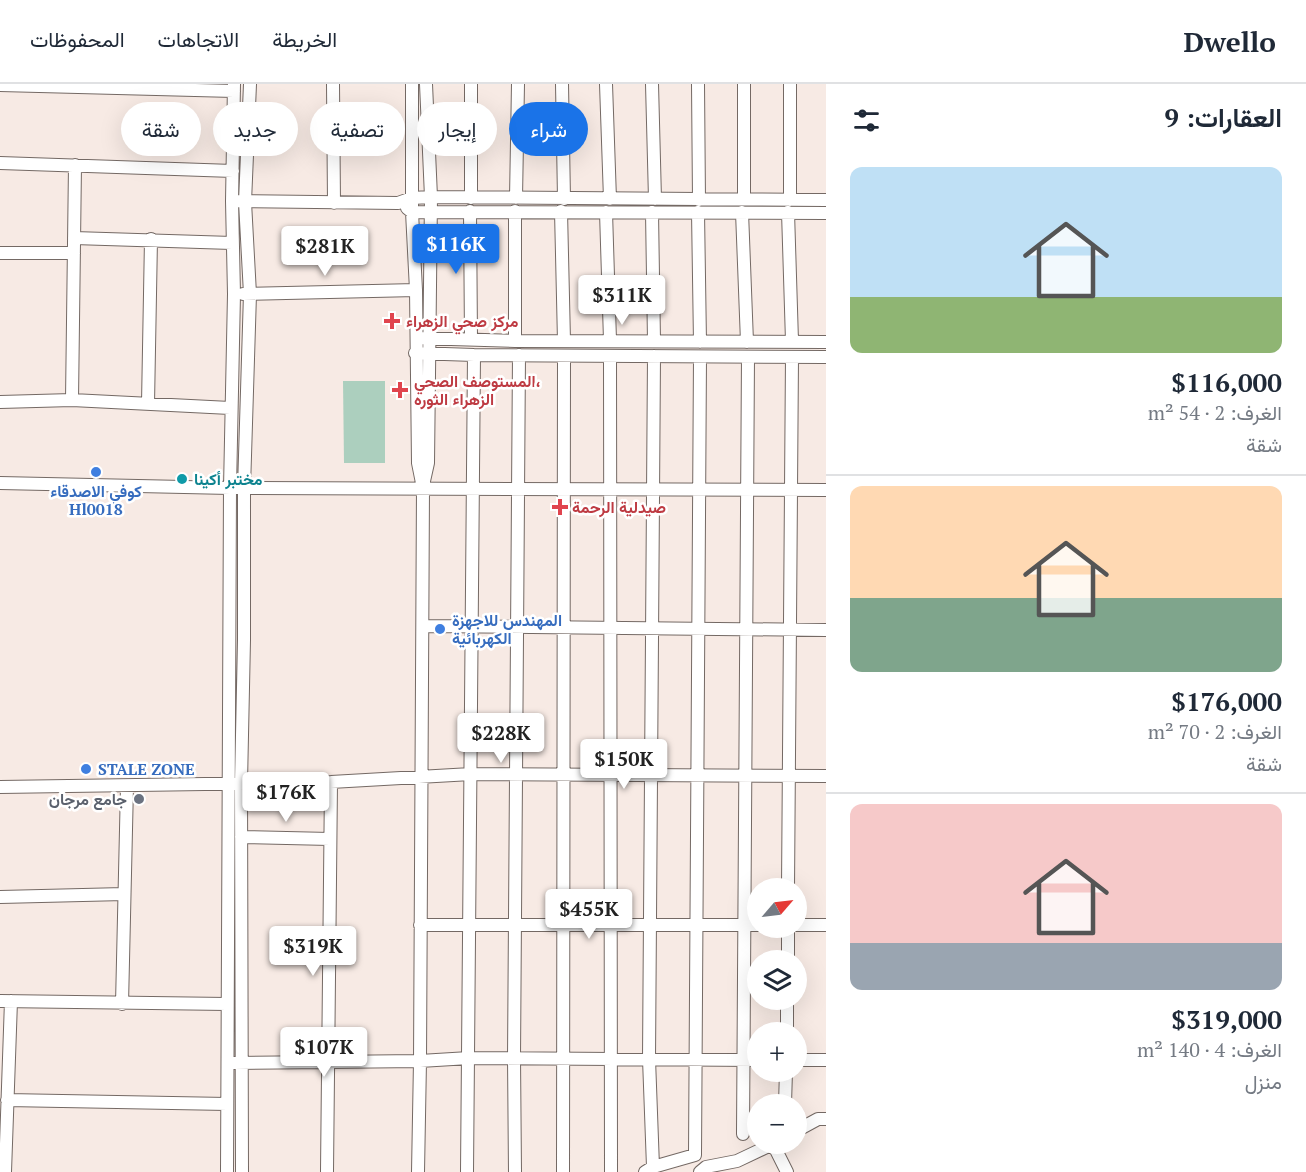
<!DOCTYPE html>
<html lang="ar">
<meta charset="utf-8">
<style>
body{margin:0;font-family:"PT Serif",Vazirmatn,serif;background:#f6f6f7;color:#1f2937;direction:rtl;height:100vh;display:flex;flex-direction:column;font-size:22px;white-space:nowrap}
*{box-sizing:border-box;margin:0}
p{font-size:20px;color:#747a83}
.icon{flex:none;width:33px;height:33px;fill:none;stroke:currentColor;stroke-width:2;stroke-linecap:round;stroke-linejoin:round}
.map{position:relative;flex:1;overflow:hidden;direction:ltr}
.panel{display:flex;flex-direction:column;background:#fff;width:480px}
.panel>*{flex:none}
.top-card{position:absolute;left:18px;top:18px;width:570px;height:54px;direction:rtl;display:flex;gap:12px}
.needle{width:39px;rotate:62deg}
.tools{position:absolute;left:747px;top:794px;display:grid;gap:12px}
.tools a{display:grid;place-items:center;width:60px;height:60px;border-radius:50%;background:#fff;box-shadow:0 6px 24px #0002;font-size:30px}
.price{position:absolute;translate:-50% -51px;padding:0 14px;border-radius:6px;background:#fff;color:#222;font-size:20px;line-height:39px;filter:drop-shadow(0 2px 3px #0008)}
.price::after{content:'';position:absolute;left:50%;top:36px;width:18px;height:14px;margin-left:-9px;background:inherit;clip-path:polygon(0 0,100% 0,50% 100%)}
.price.on{background:#1a73e8;color:#fff}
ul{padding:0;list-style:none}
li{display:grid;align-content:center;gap:12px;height:318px;padding:0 24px}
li+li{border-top:2px solid #e0e1e3}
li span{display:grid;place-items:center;height:186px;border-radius:12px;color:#555}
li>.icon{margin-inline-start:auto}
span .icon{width:108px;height:108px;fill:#fffc;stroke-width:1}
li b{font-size:26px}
h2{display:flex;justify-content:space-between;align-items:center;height:72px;padding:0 24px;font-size:26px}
.tag{padding:0 21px;border-radius:27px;background:#fff;box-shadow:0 6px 24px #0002;font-size:21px;line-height:54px}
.tag.on{background:#1a73e8;color:#fff}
header{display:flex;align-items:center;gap:36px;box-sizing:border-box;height:84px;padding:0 30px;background:#fff;border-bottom:2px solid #e0e1e3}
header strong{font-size:28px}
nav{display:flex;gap:33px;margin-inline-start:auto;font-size:21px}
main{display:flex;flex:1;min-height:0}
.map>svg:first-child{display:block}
.green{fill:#accfbe}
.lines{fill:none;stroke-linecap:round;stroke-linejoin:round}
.minor-casing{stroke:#746964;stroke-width:14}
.minor{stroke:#fff;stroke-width:12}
.health-dot{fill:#e0444e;stroke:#fff;stroke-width:2}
.shop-dot{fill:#3f7fe0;stroke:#fff;stroke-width:2}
.culture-dot{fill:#0f9aa8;stroke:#fff;stroke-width:2}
.worship-dot{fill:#6b7280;stroke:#fff;stroke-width:2}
.labels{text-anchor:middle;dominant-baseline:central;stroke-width:5;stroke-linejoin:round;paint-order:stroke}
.health-label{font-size:16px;font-weight:bold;fill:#be3a42;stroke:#fff;text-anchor:start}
.culture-label{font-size:16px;font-weight:bold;fill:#0d838f;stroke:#fff;text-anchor:start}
.shop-label{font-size:16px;font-weight:bold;fill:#366cbe;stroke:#fff;text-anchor:start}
.worship-label{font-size:16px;font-weight:bold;fill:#5b616d;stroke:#fff;text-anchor:end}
</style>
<header>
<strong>Dwello</strong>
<nav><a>الخريطة</a><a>الاتجاهات</a><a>المحفوظات</a></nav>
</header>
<main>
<section class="panel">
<h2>العقارات: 9<svg class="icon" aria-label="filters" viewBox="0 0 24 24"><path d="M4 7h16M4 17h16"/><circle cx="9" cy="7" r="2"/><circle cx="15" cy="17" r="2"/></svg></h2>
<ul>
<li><span style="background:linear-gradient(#bfe0f5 70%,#8fb573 0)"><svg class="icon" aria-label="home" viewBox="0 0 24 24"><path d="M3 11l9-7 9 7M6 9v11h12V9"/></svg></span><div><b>$116,000</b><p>الغرف: 2 · 54 m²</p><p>شقة</p></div></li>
<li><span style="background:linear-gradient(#ffd9b3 60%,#7fa58c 0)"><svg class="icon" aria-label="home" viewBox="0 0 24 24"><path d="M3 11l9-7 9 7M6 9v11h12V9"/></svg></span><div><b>$176,000</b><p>الغرف: 2 · 70 m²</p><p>شقة</p></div></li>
<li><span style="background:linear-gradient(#f6c9c9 75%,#9aa5b1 0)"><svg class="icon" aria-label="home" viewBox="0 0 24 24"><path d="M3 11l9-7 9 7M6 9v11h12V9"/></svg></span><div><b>$319,000</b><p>الغرف: 4 · 140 m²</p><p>منزل</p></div></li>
</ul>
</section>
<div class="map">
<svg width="826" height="1088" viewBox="0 0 826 1088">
<rect width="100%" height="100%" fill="#f7eae4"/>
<path class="green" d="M343,297H385V379H344Z"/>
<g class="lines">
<g class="minor-casing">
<path id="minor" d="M333,0L334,119
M412,0V128L416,206L418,379L423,404L420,977L418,1088
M471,0V114
M562,0L564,115
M606,0L610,115
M652,0L655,115
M698,0L699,116
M790,0V116
M0,1L234,7
M0,79L233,87
M516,114L518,0
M744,115V0
M237,117L398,119L412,114L431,113L826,116
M407,124L412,128L826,129
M470,127L471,255
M561,127L564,257
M606,128L610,256
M652,128L654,257
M698,128L700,258
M742,128L747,258
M788,128L792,257
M74,154L232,159
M0,169H74
M243,210L416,206
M417,254L515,257L826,258
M515,257V127
M415,269L474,271L826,273
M610,272L611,1088
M72,316L75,81
M0,318L72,316L230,324
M148,320L151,155
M424,397L428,379L431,113L426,0
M0,399L230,404L826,406
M423,542L826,546
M0,703L331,698L471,690L826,692
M241,753L330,755
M788,804L792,273
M0,813L124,810
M420,841H758
M796,841H826
M788,876V843
M0,917L227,920
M122,920L127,702
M787,948V915
M796,976H826
M234,979L420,977L469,974L758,976
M7,1016L227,1020
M785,1020L786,987
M796,1047L818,1035H826
M743,1050L748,273
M773,1060L787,1088
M653,1083L649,975L654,272
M5,1088L11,917
M227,1088L230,404L234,210L232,117L234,0
M242,1088L241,699L244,556V404L250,210L245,118L250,0
M327,1088L331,698
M467,1088L474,271
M515,1088L514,974L519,271
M563,1088L564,272
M645,1088L653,1083L695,1071L700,273
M700,1088L706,1083L737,1077L775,1059"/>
</g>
<use href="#minor" class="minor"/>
</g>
<g class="health-dot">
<path d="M389 228h6v6h6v6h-6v6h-6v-6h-6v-6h6z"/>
<path d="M397 297h6v6h6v6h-6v6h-6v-6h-6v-6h6z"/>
<path d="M557 414h6v6h6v6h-6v6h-6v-6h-6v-6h6z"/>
</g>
<g class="shop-dot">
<circle cx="96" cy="388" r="6"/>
<circle cx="440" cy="545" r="6"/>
<circle cx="86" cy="685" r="6"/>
</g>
<circle class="culture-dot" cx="182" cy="395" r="6"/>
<circle class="worship-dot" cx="139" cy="715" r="6"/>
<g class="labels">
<g class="health-label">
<text x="406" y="237">مركز صحي الزهراء</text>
<text x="414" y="297">المستوصف الصحي،<tspan x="414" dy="18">الزهراء الثوره</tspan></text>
<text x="572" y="423">صيدلية الرحمة</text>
</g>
<g class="culture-label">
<text x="194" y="395">مختبر أكينا</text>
</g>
<g class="shop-label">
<text x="96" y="407" text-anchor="middle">كوفي الاصدقاء<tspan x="96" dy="18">Hl0018</tspan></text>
<text x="452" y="536">المهندس للاجهزة<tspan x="452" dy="18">الكهربائية</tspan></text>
<text x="98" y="685">STALE ZONE</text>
</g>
<g class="worship-label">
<text x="127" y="715">جامع مرجان</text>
</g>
</g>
</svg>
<div class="tools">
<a><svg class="needle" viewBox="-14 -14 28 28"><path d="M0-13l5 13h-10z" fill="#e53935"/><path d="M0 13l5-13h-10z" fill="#747a83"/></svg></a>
<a><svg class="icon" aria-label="layers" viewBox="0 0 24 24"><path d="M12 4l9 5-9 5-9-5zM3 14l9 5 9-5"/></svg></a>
<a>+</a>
<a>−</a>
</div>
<b class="price on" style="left:456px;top:191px">$116K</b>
<b class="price" style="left:325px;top:193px">$281K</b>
<b class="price" style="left:622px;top:242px">$311K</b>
<b class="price" style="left:501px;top:680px">$228K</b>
<b class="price" style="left:624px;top:706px">$150K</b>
<b class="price" style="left:286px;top:739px">$176K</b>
<b class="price" style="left:589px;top:856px">$455K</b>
<b class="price" style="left:313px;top:893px">$319K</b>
<b class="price" style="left:324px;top:994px">$107K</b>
<div class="top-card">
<a class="tag on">شراء</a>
<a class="tag">إيجار</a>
<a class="tag">تصفية</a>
<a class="tag">جديد</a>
<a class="tag">شقة</a>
</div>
</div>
</main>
